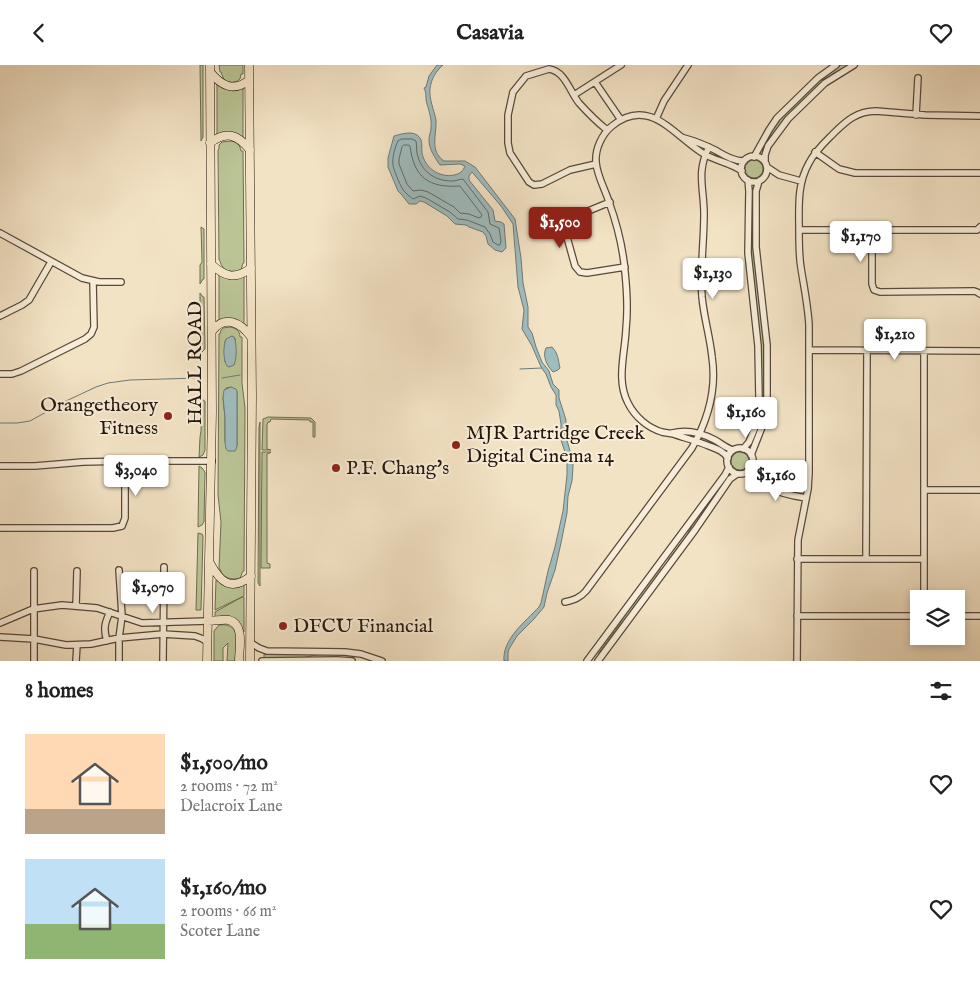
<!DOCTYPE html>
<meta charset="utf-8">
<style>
body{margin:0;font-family:"IM FELL English",serif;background:#f2f2f2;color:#222;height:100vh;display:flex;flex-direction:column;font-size:19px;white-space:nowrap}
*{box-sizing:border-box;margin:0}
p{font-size:16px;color:#767676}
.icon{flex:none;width:28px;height:28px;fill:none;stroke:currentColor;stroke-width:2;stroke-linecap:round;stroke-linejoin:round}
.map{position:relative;height:596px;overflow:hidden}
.drawer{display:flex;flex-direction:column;background:#fff;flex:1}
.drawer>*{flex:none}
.tools{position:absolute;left:910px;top:525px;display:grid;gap:10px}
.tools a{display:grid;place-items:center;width:55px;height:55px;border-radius:0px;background:#fff;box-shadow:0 2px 8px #0003;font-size:25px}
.price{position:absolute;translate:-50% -42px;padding:0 11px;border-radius:5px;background:#fff;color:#222;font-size:16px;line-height:32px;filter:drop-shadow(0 1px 2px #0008)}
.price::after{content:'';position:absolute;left:50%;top:30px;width:15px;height:11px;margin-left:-8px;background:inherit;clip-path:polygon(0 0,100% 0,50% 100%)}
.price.active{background:#8f2418;color:#fff}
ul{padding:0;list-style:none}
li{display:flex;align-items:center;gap:15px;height:125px;padding:0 25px}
li span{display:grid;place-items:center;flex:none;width:140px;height:100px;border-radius:0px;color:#555}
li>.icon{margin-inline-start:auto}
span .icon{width:60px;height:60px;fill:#fffc;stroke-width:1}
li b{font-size:21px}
h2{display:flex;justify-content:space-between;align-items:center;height:60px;padding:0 25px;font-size:21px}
header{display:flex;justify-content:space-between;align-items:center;height:65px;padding:0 25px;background:#fff;font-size:22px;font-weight:800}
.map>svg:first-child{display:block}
.green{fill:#bac495;stroke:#6f6d50;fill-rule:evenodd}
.water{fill:#9fbcbe;stroke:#6e7a76}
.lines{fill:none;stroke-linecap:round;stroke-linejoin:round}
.shore{stroke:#626964;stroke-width:1}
.stream{stroke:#6e7a76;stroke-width:1}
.minor-casing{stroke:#584939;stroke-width:8}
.highway-casing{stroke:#24160a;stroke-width:9}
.minor{stroke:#f7edd9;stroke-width:5.5}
.highway{stroke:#f3e3c5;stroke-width:8}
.poi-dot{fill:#8f2418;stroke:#f7edd9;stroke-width:2}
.labels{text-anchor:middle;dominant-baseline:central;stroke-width:4;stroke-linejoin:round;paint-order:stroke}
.street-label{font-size:20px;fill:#24160a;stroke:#f7edd9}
.poi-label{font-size:20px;fill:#24160a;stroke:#f7edd9;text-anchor:start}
</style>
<header><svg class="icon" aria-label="back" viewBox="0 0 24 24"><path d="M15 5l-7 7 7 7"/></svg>Casavia<svg class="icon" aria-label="heart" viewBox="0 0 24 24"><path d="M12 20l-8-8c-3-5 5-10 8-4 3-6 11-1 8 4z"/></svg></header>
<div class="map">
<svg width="980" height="596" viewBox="0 0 980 596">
<rect width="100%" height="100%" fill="#f3e3c5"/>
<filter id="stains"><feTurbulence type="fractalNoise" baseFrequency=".004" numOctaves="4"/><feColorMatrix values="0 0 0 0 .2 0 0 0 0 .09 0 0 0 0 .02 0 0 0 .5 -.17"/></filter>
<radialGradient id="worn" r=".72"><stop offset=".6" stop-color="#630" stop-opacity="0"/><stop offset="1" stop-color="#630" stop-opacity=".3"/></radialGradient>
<path class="green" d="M200,0H203V72L201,76Z
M219,0H243V9H241L240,14C236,18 229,18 224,15L221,7H220Z
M841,0H849L834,8L816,22L781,59L768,76L764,85L762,84C777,52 810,18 841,0Z
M217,19L243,24V72L234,68L217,69Z
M231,76C237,77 240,80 241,86H243L244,198H243L241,205C231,208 222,206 220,196L219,195L218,85L219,84V80L222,77Z
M745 104a9 9 0 1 1 18 0a9 9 0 1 1-18 0Z
M752,126H754L755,191L765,281L764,347L762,356L753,378L751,377L758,362L760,353L750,189Z
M201,162L204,164V214H203L200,219V200L202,197Z
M219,210L229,214L244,212V259L235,254L219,255Z
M200,228L203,232H204L205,284L200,289Z
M230,262C236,263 240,266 240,272H242V318L245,343L244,506H243L240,513C232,515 223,514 220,504H219L221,457L218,430L219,269H220L221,265L223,263ZM232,271L235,273V293L225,297V276ZM231,322L237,326V381L225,377V352L223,333L226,323Z
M201,332L204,336H205V385L203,390L199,392L200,372L201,366Z
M268,352L311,353L315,357V372H313V357H310V355L271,354L270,357H268L267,360V384L271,385H262L263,354Z
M260,357V521L258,518L259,362Z
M731 396a9 9 0 1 1 18 0a9 9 0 1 1-18 0Z
M262,387H271L270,388L267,389V498L270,499V503H261Z
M199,401L202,403L205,407L204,457L202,460L198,462Z
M726,412L728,413L712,434L693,464L669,496L668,495L687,470L696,453Z
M198,468L202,469L203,471L201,545H196Z
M659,504L661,505V507L599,590L598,589L619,560L629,543Z
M216,515C226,522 233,520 244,520V531L215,545Z
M242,532H244V567H243C239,549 228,553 215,551V547Z
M219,560C228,559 234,561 236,570L237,571V596H227L228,578L223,583V596H214V566Z
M264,589H338L316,590L302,593H264Z"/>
<path class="water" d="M437,0H443C436,6 431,14 430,24C429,34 434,45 436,55C437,69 429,86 444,96H465L475,102L515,154L521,193L523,218L528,242V262L532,268L536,282L542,297L549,306L553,319L559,325V333L566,355L565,368L573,397V402L572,416L568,431L567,448L561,478L555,505L547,528L544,542L534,554L517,571L509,584L508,588V596H504C502,574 526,556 539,542L541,538L548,506L555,482L563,446L567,410V393L561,375V359L559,346L556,340V330L551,322L546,309L541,302L532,281L522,264L524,245L518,222L513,159L501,141L472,107L469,111V115L493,145L495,156L501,157L504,159L506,183L502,187L495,185L488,179L486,171L483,167L469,162L466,160L455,159L447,151L424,137L420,136L416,139H409L402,130L398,126L388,102V93L394,71C401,69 411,66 417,70C424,75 421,82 422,88C425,103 439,113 454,110C460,109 463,106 465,101L460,99L440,100C435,93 429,84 429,75C429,70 431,67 431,63C432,55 429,46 427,39C425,33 427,28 424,23L426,22L429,11Z
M232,271L234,272C237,280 237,292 234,300L229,302L227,301C223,294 223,282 226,274Z
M552,282C558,288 558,294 560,303L558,305L553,307C547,301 542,291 546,283Z
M231,322L236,324L237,326V381L236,384L235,386H228L226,384L225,377V352L223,333L224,325Z"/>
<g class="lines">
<path class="shore" d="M402,74H412L416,76C417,81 416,87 418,92C423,108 436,116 452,116C456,116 460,114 463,114L488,147L490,159L499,163L501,176L500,180H498L493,177L490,169L485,162L467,155L458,154L450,147L426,133L420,131L413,134C410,132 404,127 402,123C400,120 393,103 393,100C392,92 395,82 398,76Z
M404,80H408L410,81C414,113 429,123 460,121L479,146L482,150L481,152L479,153L469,149L460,148L454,142L428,127L421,125L413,126L407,119L399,99V94L402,82Z"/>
<path class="stream" d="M520,304L542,303
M222,313L240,310
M0,358H17L30,356L66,336L96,322L108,318L130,315L198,313"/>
<g class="minor-casing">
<path id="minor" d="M595,17L621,55
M574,30L621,0
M916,50L918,13
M656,54L664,36L688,0
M684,73C695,76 705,80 715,85C724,90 733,96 744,96
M815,87L839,104L855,108H980
M741 104a13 13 0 1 1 26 0a13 13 0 1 1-26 0Z
M754,92L769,65L777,53L818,13L836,0
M765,97V90L768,81L788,54L825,18L854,0
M596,99L570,105L542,119L534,120L529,117L510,88L508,78V50L513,27L526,11L549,4C565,6 570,27 579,38C588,48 597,57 607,65
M767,102L779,110L801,116
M610,137L569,154L566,157L565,165L575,201L580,207L587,208L625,202
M799,165H977L980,162
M872,166V219L874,225L880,227L974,226L977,227L980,229
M0,168L82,213L99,217H121
M0,251L22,240L29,235L51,197
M809,285L980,286
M0,309H12L21,306L85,274L91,269L94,262L93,217
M672,368C687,364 702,368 715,375C722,379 726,383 733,385
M727 396a13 13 0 1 1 26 0a13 13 0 1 1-26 0Z
M743,384L749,377L754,365L758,349L759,333L758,281L748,188L749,126L748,115
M751,390L764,357L766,350L767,335V280L756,182V126L759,116
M728,393C723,386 717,384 709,381C697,376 685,373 673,369C670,368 666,368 662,367C648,363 635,352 628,338C616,315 625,289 626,264C628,245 627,226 625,207C623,183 617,159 609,137C605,124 597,111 596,97C595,84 602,69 612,61C650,30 675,72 704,89C716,96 731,98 742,106
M0,401H35L83,397L131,396H212
M746,408C756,412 761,417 770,423C781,429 794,431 806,433
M924,425H980
M0,463H113L122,461L125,453V397
M797,494H924
M866,494L867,286
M119,505L122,551L119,573V596
M34,506V596
M924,534V286
M565,537C574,535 580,533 586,526L692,383C708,355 717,325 712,292C710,272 704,253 702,232C700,204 704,177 704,149C704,123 696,107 709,82
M76,541L77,506
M797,551H919
M956,551H980
M0,558L33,544L62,540L97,543L142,558L208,556
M0,572L34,574L66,580L91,579L119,573L163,569L195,571L203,574L207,577
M107,576C103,564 105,557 110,547
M251,578L259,583L267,586L345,587L361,589L382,596
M76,596L77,580
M163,596L164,502
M262,596L337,595L352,596
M587,596L725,410L729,402
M598,596L695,465L730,414L737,409
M797,596L798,475L808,424L809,408V260C808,241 804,222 801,203C799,191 799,178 799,165C799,142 797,119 809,98C815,86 824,78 833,69C846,56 857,46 876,46L925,50L980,51"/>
</g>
<g class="highway-casing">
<path id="highway" d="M249,0L252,331L250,596
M210,7C221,20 233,28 249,15
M210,78C227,65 238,70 250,85
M211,199C225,212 235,215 251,203
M212,266C225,249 241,258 251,272
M210,498C220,517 231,527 251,511
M208,556C215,556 223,554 229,555C245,559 239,584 239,596
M207,596L212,347L210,0"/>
</g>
<use href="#minor" class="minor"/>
<use href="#highway" class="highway"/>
</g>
<g class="poi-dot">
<circle cx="168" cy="351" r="5"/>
<circle cx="456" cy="380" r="5"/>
<circle cx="336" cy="403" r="5"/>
<circle cx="283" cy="561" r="5"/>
</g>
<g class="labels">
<g class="street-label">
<text transform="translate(195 298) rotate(-90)">HALL ROAD</text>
</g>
<g class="poi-label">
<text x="158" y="340" text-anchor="end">Orangetheory<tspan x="158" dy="23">Fitness</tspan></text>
<text x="466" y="368">MJR Partridge Creek<tspan x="466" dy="23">Digital Cinema 14</tspan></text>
<text x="346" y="403">P.F. Chang's</text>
<text x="293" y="561">DFCU Financial</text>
</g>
</g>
<rect width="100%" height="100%" filter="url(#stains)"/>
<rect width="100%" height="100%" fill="url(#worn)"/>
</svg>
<div class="tools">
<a><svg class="icon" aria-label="layers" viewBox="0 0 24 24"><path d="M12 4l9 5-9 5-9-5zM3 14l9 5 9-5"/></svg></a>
</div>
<b class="price active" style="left:560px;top:184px">$1,500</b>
<b class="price" style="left:861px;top:198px">$1,170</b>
<b class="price" style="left:713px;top:235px">$1,130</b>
<b class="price" style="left:895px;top:296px">$1,210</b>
<b class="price" style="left:746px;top:374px">$1,160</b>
<b class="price" style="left:136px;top:432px">$3,040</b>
<b class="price" style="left:776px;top:437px">$1,160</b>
<b class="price" style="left:153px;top:549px">$1,070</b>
</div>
<section class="drawer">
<h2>8 homes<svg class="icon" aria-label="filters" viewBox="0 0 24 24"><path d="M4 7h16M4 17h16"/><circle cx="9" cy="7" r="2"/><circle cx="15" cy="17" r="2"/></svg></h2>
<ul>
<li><span style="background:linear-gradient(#ffd9b3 75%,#b9a48a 0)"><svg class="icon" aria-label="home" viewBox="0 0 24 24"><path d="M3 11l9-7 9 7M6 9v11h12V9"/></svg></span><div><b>$1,500/mo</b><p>2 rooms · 72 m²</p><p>Delacroix Lane</p></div><svg class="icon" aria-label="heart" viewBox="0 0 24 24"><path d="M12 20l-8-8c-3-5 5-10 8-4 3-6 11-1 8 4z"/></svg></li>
<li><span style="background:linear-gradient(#bfe0f5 65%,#8fb573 0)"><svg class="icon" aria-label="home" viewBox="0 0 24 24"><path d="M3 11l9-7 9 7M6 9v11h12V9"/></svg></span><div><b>$1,160/mo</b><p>2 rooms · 66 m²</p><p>Scoter Lane</p></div><svg class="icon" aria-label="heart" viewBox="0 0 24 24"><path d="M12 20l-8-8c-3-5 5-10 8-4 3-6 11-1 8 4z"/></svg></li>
</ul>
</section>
